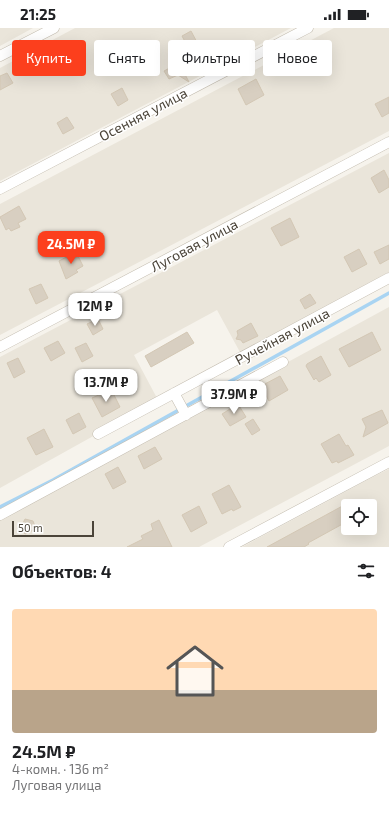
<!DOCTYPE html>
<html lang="ru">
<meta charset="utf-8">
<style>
body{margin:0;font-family:"Exo 2",sans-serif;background:#f2f2f2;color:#202124;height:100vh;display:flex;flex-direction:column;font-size:15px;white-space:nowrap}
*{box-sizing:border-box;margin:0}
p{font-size:13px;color:#757577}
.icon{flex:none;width:22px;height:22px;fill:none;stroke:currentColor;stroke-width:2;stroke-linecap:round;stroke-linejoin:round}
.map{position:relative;height:519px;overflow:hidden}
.panel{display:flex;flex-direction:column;background:#fff;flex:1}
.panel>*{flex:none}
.banner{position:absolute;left:12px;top:12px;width:365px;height:36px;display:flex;gap:8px}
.buttons{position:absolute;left:341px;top:471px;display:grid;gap:8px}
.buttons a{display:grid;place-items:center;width:36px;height:36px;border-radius:4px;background:#fff;box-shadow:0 4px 16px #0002;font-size:20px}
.scale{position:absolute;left:12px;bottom:10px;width:82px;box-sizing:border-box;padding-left:4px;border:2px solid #4b4439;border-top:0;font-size:11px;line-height:14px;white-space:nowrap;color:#4b4439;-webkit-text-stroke:3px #fff;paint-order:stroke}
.price{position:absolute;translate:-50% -34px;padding:0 9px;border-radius:8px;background:#fff;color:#222;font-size:13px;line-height:26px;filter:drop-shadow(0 1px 2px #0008)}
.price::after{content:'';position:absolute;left:50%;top:24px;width:12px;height:9px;margin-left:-6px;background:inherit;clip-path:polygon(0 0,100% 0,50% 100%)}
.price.current{background:#fc3f1d;color:#fff}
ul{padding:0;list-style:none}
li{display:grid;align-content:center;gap:8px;height:212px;padding:0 12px}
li+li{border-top:1px solid #e0e0e0}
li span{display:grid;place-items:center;height:124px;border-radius:4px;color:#555}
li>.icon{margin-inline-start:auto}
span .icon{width:72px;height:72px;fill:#fffc;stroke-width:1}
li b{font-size:17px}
h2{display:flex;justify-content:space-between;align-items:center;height:48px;padding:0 12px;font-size:17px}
.pill{padding:0 14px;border-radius:4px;background:#fff;box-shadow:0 4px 16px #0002;font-size:14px;line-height:36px}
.pill.current{background:#fc3f1d;color:#fff}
.status{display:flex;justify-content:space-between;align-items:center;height:28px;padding:0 20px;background:#fff;direction:ltr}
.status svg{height:11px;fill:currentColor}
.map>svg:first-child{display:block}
.residential{fill:#eae5da;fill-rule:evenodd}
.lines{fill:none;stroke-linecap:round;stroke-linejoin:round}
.stream{stroke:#a9d4f2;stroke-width:3.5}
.building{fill:#d8cfc1;stroke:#d3c7b4}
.street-casing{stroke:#c2bbae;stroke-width:11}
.street{stroke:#fff;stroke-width:10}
.labels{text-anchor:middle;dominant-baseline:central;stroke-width:3;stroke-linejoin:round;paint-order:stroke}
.street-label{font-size:14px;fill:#4b4439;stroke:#fff}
</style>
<div class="status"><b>21:25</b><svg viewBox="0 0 49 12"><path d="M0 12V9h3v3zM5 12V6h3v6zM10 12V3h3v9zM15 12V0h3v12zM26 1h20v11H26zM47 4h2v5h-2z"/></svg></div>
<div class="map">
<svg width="389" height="519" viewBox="0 0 389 519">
<rect width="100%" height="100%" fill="#f6f3ec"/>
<path class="residential" d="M0,0H33L0,18Z
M75,0H291L0,153V40Z
M334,0H389V103L0,307V176Z
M389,125V244L241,326L217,282L134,327L158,372L0,460V329Z
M389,279V418L199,519H0V491Z
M389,441V519H242L369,451ZM348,478H370V500H348Z"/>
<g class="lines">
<path class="stream" d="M0,479L53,452L389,265"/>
</g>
<path class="building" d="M191,3L199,18L190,23L182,8Z
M72,13L82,34L71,40L69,36L54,44L46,27Z
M179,35L189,54L178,47L169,51L164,43Z
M7,45L13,55L0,62V48Z
M256,51L264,67L246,77L238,61Z
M122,60L128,72L118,78L111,66Z
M389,69V85L382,89L375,76Z
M67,89L74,100L63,106L57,95Z
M384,142L389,152V159L379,165L371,150Z
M19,178L26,191L18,195L20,199L11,203L9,200L6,202L0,189Z
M290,190L299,209L281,218L271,200Z
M389,217V231L380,236L374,224Z
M359,221L367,236L352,244L344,229Z
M76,224L83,238L76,242L78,244L66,251L59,233Z
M41,256L48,270L36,276L29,261Z
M310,266L316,275L305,281L300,272Z
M98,291L103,301L93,307L87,296Z
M251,295L258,308L243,315L241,312L236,311L238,307L237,303Z
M187,304L194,315L151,339L145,328Z
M372,304L381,322L349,339L339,321Z
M58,313L65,325L51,333L44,320Z
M86,315L93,328L82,334L75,320Z
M321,328L331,347L319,354L316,350L314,352L306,338L307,336Z
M18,330L25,344L14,350L7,335Z
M280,348L288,362L269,373L261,358Z
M112,363L120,379L102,389L92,370L101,366L102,368Z
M238,376L246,389L230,398L222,386Z
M382,382L388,395L363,409L366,399L362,391Z
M79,385L86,399L73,406L66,392Z
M253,391L260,402L252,407L245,396Z
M44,401L53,419L36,427L27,410Z
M339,406L346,418L348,417L354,427L338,435L337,433L332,435L321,416Z
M155,419L162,431L144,441L138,428Z
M118,439L126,454L113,461L105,446Z
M229,457L241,479L233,483L232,481L222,486L212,466Z
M348,475V493L308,515L309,516L304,519H267Z
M199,478L207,495L191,504L182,487Z
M25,491L33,493L36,501L25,506L21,499Z
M159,492L172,519H127L143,511L141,508L153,502L151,496Z"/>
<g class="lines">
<g class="street-casing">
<path id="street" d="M0,28L54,0
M0,161L308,0
M0,319L389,114
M174,365L186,387
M98,406L389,250
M0,487L283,334
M229,519L389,434"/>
</g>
<use href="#street" class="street"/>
</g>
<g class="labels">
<g class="street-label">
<text transform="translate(143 86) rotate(-28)">Осенняя улица</text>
<text transform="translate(194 217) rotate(-28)">Луговая улица</text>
<text transform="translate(282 308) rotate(-28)">Ручейная улица</text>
</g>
</g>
</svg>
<div class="buttons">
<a><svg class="icon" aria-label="locate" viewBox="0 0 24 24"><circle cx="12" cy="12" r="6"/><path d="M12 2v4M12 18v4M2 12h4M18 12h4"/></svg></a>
</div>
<div class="scale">50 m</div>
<b class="price current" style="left:71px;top:237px">24.5M ₽</b>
<b class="price" style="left:95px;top:299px">12M ₽</b>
<b class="price" style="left:106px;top:375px">13.7M ₽</b>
<b class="price" style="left:234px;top:387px">37.9M ₽</b>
<div class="banner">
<a class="pill current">Купить</a>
<a class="pill">Снять</a>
<a class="pill">Фильтры</a>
<a class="pill">Новое</a>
</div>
</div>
<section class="panel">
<h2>Объектов: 4<svg class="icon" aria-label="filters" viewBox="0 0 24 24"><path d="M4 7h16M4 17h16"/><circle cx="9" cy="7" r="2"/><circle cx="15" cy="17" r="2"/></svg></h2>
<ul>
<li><span style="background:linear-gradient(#ffd9b3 65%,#b9a48a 0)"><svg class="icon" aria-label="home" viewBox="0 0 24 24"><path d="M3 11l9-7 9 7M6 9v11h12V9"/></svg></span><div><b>24.5M ₽</b><p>4-комн. · 136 m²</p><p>Луговая улица</p></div></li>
</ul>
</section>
